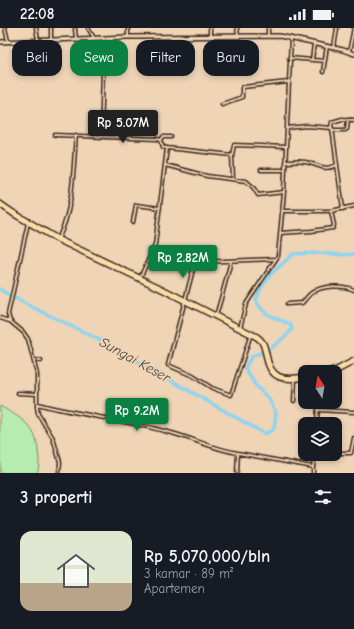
<!DOCTYPE html>
<html lang="id">
<meta charset="utf-8">
<style>
body{margin:0;font-family:"Comic Neue",sans-serif;background:#242831;color:#f1f3f6;height:100vh;display:flex;flex-direction:column;font-size:15px;white-space:nowrap}
*{box-sizing:border-box;margin:0}
p{font-size:13px;color:#9ea1a6}
.icon{flex:none;width:22px;height:22px;fill:none;stroke:currentColor;stroke-width:2;stroke-linecap:round;stroke-linejoin:round}
.map{position:relative;height:445px;overflow:hidden}
.panel{display:flex;flex-direction:column;background:#171b24;flex:1}
.panel>*{flex:none}
.guide{position:absolute;left:12px;top:12px;width:330px;height:36px;display:flex;gap:8px}
.needle{width:26px;rotate:349deg}
.buttons{position:absolute;left:298px;top:337px;display:grid;gap:8px}
.buttons a{display:grid;place-items:center;width:44px;height:44px;border-radius:8px;background:#171b24;box-shadow:0 2px 6px #0003;font-size:20px}
.price{position:absolute;translate:-50% -34px;padding:0 9px;border-radius:4px;background:#0b8043;color:#fff;font-size:13px;line-height:26px;filter:drop-shadow(0 1px 2px #0008)}
.price::after{content:'';position:absolute;left:50%;top:24px;width:12px;height:9px;margin-left:-6px;background:inherit;clip-path:polygon(0 0,100% 0,50% 100%)}
.price.active{background:#222;color:#fff}
ul{padding:0;list-style:none}
li{display:flex;align-items:center;gap:12px;height:100px;padding:0 20px}
li+li{border-top:1px solid #363941}
li span{display:grid;place-items:center;flex:none;width:112px;height:80px;border-radius:12px;color:#555}
li>.icon{margin-inline-start:auto}
span .icon{width:48px;height:48px;fill:#fffc;stroke-width:1}
li b{font-size:17px}
h2{display:flex;justify-content:space-between;align-items:center;height:48px;padding:0 20px;font-size:17px}
.pill{padding:0 14px;border-radius:12px;background:#171b24;box-shadow:0 2px 6px #0003;font-size:14px;line-height:36px}
.pill.active{background:#0b8043;color:#fff}
.status{display:flex;justify-content:space-between;align-items:center;height:28px;padding:0 20px;background:#171b24;direction:ltr}
.status svg{height:11px;fill:currentColor}
.map>svg:first-child{display:block}
.green{fill:#b6ecaf;stroke:#788b66}
.lines{fill:none;stroke-linecap:round;stroke-linejoin:round}
.river{stroke:#8fd4f1;stroke-width:3.5}
.street-casing{stroke:#3b2a1e;stroke-width:5}
.secondary-casing{stroke:#3b2a1e;stroke-width:6}
.highway-casing{stroke:#3b2a1e;stroke-width:8}
.street{stroke:#efd4b6;stroke-width:2}
.secondary{stroke:#efd4b6;stroke-width:3}
.highway{stroke:#fbddab;stroke-width:5}
.labels{text-anchor:middle;dominant-baseline:central;stroke-width:3.5;stroke-linejoin:round;paint-order:stroke}
.water-label{font-size:14px;font-style:italic;fill:#48443e;stroke:#efd4b6}
</style>
<div class="status"><b>22:08</b><svg viewBox="0 0 49 12"><path d="M0 12V9h3v3zM5 12V6h3v6zM10 12V3h3v9zM15 12V0h3v12zM26 1h20v11H26zM47 4h2v5h-2z"/></svg></div>
<div class="map">
<svg width="354" height="445" viewBox="0 0 354 445">
<rect width="100%" height="100%" fill="#efd4b6"/>
<filter id="ink" filterUnits="userSpaceOnUse"><feTurbulence type="fractalNoise" baseFrequency=".025" numOctaves="2"/><feDisplacementMap in="SourceGraphic" scale="8" xChannelSelector="R" yChannelSelector="G"/><feConvolveMatrix kernelMatrix="1 2 1 2 8 2 1 2 1" color-interpolation-filters="sRGB"/></filter>
<g filter="url(#ink)">
<path class="green" d="M0,378C21,390 36,397 38,423C39,431 40,437 37,445H0Z"/>
<g class="lines">
<path class="river" d="M0,261L7,266L28,277L102,313L265,406L274,401L276,385L269,371L256,358L245,340L251,329L271,320L288,306L292,301L290,296C277,290 260,287 256,271L261,260L269,248L293,226L319,225L344,227L354,226"/>
<g class="street-casing">
<path id="street" d="M5,0L8,13
M36,0L38,12
M51,0V12
M88,0L94,10
M237,0L238,8
M75,1L76,11
M268,8V0
M128,9V0
M210,9V0
M334,20L337,0
M349,24L354,0
M289,30L325,33
M312,32L314,16
M323,44L327,18
M222,76L242,69V60L243,59L288,54
M331,99L332,94L342,91L354,92
M287,100L307,98L332,100L343,181
M332,102H345L347,101L348,91
M55,107L157,111L161,112L163,119L167,120
M101,108L104,10
M161,112L163,109H171
M285,134C292,134 299,133 305,134C318,136 324,144 337,137
M165,137L207,148L246,153L253,159L258,167L284,164
M261,142H285
M233,151L232,127L234,117L286,119
M282,183H331L354,178
M133,194L136,177L160,180
M28,195L8,286L10,293L23,304L28,311L37,346V379L38,386L53,410L60,434L59,445
M280,205L311,203L333,200L334,197L331,183
M58,211C74,180 73,142 76,107
M150,225L177,232L200,234L276,231
M195,234L168,337L193,348L212,360L231,367L251,306
M140,250L155,217L167,120L232,127
M287,276L302,275C306,271 309,266 313,264C323,257 344,257 354,262
M216,288L222,267L231,233
M0,290L9,293
M240,300L246,276L278,228L284,164L291,10
M34,332L41,333
M18,365L37,366
M294,373L295,351
M37,376C80,387 125,392 168,404C192,410 213,421 238,425
M318,382L354,384
M317,396L318,374
M335,425H351L354,410
M313,439V445
M237,445L238,425L313,439L315,426"/>
</g>
<g class="secondary-casing">
<path id="secondary" d="M0,14L128,9L280,8L343,22L354,26"/>
</g>
<g class="highway-casing">
<path id="highway" d="M0,176L13,185L59,212L160,260L257,309C264,314 264,318 266,326C270,351 282,353 305,349
M330,344L339,341L354,333"/>
</g>
<use href="#street" class="street"/>
<use href="#secondary" class="secondary"/>
<use href="#highway" class="highway"/>
</g>
</g>
<g class="labels">
<g class="water-label">
<text transform="translate(135 332) rotate(29)">Sungai Keser</text>
</g>
</g>
</svg>
<div class="buttons">
<a><svg class="needle" viewBox="-14 -14 28 28"><path d="M0-13l5 13h-10z" fill="#e53935"/><path d="M0 13l5-13h-10z" fill="#9ea1a6"/></svg></a>
<a><svg class="icon" aria-label="layers" viewBox="0 0 24 24"><path d="M12 4l9 5-9 5-9-5zM3 14l9 5 9-5"/></svg></a>
</div>
<b class="price active" style="left:123px;top:116px">Rp 5.07M</b>
<b class="price" style="left:183px;top:251px">Rp 2.82M</b>
<b class="price" style="left:137px;top:404px">Rp 9.2M</b>
<div class="guide">
<a class="pill">Beli</a>
<a class="pill active">Sewa</a>
<a class="pill">Filter</a>
<a class="pill">Baru</a>
</div>
</div>
<section class="panel">
<h2>3 properti<svg class="icon" aria-label="filters" viewBox="0 0 24 24"><path d="M4 7h16M4 17h16"/><circle cx="9" cy="7" r="2"/><circle cx="15" cy="17" r="2"/></svg></h2>
<ul>
<li><span style="background:linear-gradient(#dfe7d0 65%,#b9a48a 0)"><svg class="icon" aria-label="home" viewBox="0 0 24 24"><path d="M3 11l9-7 9 7M6 9v11h12V9"/></svg></span><div><b>Rp 5,070,000/bln</b><p>3 kamar · 89 m²</p><p>Apartemen</p></div></li>
</ul>
</section>
